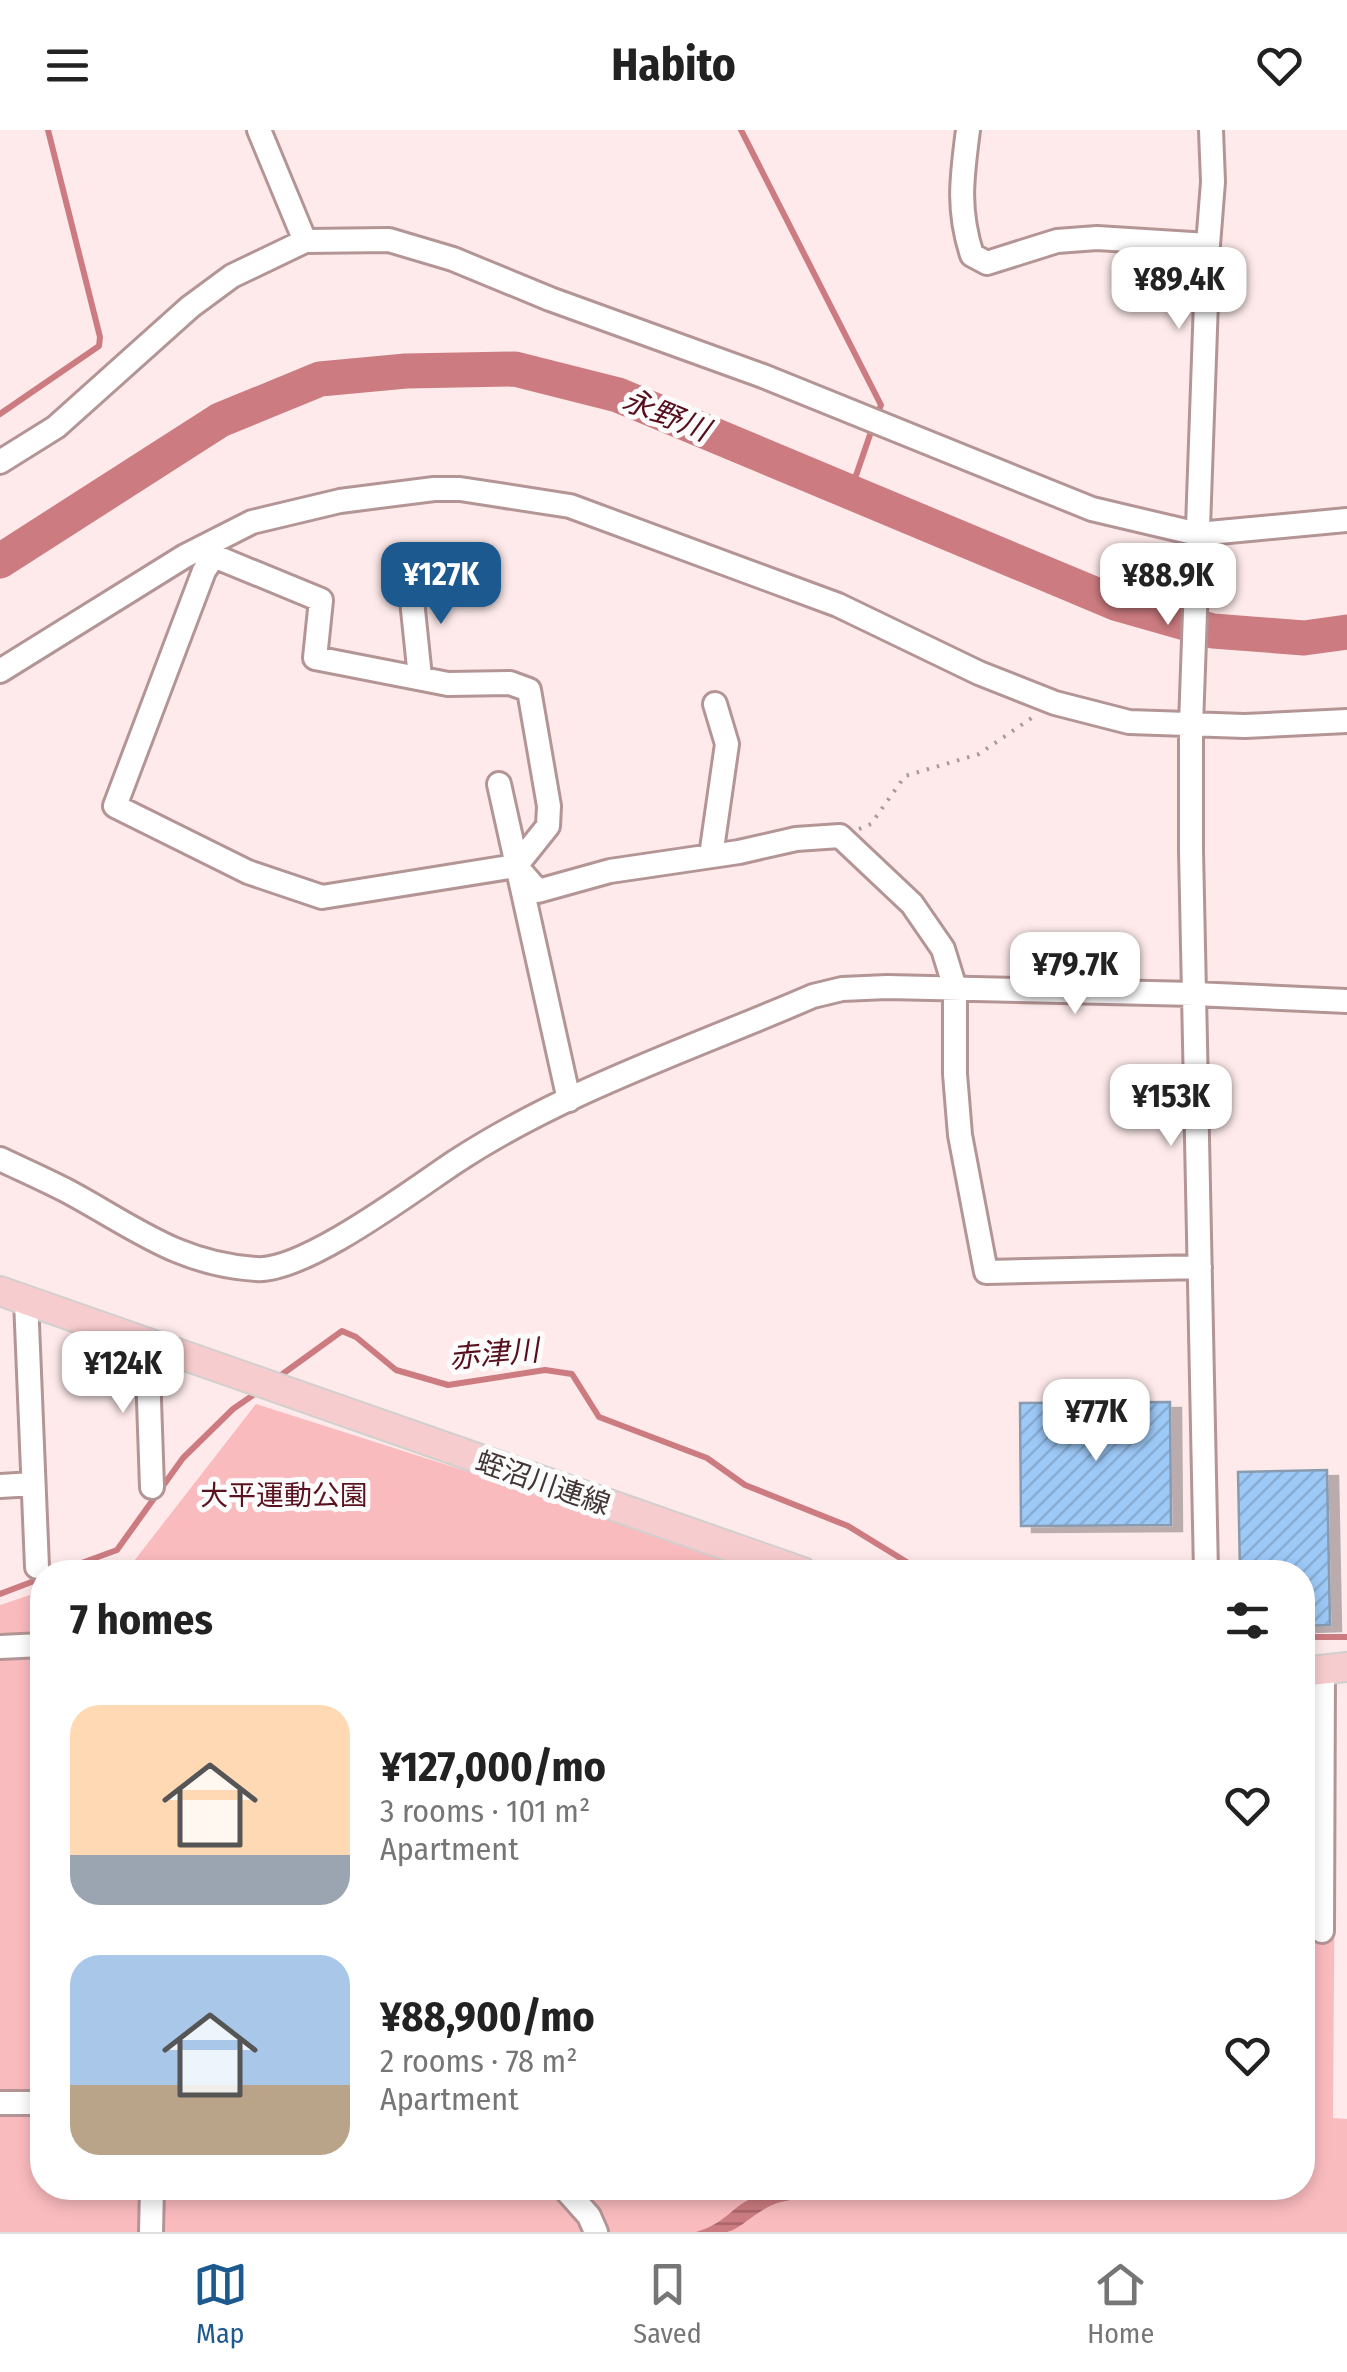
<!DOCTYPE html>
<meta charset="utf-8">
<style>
body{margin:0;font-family:"Fira Sans Condensed","Noto Sans JP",sans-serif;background:#f6f6f6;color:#222;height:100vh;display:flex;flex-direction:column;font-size:38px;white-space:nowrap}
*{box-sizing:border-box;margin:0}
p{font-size:32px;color:#767676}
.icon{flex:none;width:55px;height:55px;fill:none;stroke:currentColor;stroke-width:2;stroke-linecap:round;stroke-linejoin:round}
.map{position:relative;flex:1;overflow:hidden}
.sheet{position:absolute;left:30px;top:1430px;width:1285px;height:640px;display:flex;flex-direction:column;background:#fff;border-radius:40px;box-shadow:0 5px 15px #0003}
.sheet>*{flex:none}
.price{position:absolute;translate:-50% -85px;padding:0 22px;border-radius:20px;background:#fff;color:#222;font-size:32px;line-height:65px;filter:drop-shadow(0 2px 5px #0008)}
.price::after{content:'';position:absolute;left:50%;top:60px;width:30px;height:22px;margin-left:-15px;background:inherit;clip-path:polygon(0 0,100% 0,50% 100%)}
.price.on{background:#1b598f;color:#fff}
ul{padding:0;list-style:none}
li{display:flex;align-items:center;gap:30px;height:250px;padding:0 40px}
li span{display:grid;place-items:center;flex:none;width:280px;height:200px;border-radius:30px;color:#555}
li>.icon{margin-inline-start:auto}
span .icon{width:120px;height:120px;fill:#fffc;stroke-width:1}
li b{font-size:42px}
h2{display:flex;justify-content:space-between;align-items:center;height:120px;padding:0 40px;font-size:42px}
header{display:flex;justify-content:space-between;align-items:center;height:130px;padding:0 40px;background:#fff;font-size:45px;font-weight:700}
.dock{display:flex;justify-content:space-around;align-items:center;height:140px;border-top:2px solid #e0e0e0;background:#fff;font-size:28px;color:#767676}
.dock a{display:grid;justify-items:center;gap:5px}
.dock .on{color:#1b598f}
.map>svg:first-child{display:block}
.park{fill:#fabbbe}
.water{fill:url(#water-rules)}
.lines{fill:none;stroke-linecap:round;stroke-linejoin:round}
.stream{stroke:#cc7c81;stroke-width:6}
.river{stroke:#cc7c81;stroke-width:35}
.building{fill:url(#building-hatch);stroke:#889baf;stroke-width:2.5;filter:url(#shadow)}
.minor-casing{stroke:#b49596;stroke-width:28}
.major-casing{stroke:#d2cfcf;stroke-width:32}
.path{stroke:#a99;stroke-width:4;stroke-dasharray:2.5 8;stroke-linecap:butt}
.minor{stroke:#fff;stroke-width:22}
.major{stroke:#f7ccce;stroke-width:28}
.labels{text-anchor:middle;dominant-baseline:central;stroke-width:10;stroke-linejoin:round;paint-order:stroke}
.street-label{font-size:28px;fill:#423636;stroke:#fcfcfc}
.park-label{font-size:28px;fill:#5b121f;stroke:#fcfcfc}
.water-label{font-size:30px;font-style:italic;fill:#570f1d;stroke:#fcfcfc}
</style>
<header><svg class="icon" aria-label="menu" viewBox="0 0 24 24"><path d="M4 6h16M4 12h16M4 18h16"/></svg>Habito<svg class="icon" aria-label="heart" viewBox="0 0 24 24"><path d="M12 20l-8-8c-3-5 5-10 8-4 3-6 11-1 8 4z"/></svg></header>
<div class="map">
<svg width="1347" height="2102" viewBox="0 0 1347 2102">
<defs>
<pattern id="water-rules" width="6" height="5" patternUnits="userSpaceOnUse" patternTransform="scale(2.5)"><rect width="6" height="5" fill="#cc7c81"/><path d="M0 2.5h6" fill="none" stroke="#a7666a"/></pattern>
<pattern id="building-hatch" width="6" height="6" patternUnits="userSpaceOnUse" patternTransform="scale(2.5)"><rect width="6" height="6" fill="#9dc9f7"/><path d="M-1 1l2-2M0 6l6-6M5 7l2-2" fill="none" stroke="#88add4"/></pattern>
<filter id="shadow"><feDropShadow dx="11" dy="6" stdDeviation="0" flood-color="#0004"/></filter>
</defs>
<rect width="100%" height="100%" fill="#feeaea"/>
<path class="park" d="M256,1274L592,1381L763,1442H98L134,1431Z
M42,1461V2058H1302L1303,1564L1336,1563L1333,1988L1347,1989V2102H0V1475Z"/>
<path class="water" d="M792,2058L811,2061L881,2058C852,2076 813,2064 781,2072C759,2077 742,2099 727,2102C718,2102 706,2102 696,2102C726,2093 728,2080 752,2068C765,2062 777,2060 792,2058Z"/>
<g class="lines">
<path class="stream" d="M741,0L881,275L877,285
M0,284L99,216L100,207L48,0
M850,363L873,296
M277,1248L342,1201L356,1207L396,1240L448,1255L545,1240L572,1244L599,1287L707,1328L745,1355L848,1396L923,1442
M57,1442L117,1420L183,1328L233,1279L259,1261
M0,1464L42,1448
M1302,1507H1347"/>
<path class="river" d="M0,431L220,290L320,249L406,241L515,239L618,265L1118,474L1213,501L1304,508L1347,502"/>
</g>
<path class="building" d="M1170,1272L1171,1395L1021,1396L1020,1273Z
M1327,1340L1330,1495L1302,1496V1442L1220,1441H1240L1238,1342Z"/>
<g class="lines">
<g class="minor-casing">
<path id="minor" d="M259,0L305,111
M968,0C962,47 957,79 972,125L987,133L1057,111L1097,108L1208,115
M0,332L56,297L190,177L232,146L305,111L389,110L453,129L550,169L763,246L1092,379L1198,404L1347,390
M214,426L321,470L315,528L448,554L510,553L529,560L549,676L548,696L516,736L322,767L248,742L115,676L204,441Z
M410,451L420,547
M0,541L185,426L252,392L340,371L434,359H460L570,376L838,475L979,543L1055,573L1129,592L1245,596L1347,591
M499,654L569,970
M711,726L727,614L715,574
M516,736L538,761L610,741L739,722L796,709L840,706L912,774L943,819L955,858V944L960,1005L986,1142L1200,1137
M0,1029C23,1040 46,1050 69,1062C134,1097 178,1134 256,1139C303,1143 413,1060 455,1032C563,961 695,917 813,866L842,859L887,857L1195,864L1347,871
M26,1170L37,1437
M147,1213L152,1357
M0,1356L33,1354
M1206,1442L1191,720V595L1208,115L1213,52L1211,0
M0,1517L42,1515
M1322,1801L1323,1540
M0,1973H42
M564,2058L589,2086L596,2102
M151,2102L152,2058"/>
</g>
<g class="major-casing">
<path id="major" d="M0,1161L803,1442
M1302,1542L1347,1537"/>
</g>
<path class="path" d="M859,699L871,694L905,646L979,624L1033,587"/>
<use href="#minor" class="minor"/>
<use href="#major" class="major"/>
</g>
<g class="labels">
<g class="street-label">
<text transform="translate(543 1353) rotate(19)">蛭沼川連線</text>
</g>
<g class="park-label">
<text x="284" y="1365">大平運動公園</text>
</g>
<g class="water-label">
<text transform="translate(666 285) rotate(22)">永野川</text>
<text transform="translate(494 1224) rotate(-5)">赤津川</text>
</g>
</g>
</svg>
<b class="price" style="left:1179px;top:202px">¥89.4K</b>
<b class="price on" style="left:441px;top:497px">¥127K</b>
<b class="price" style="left:1168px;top:498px">¥88.9K</b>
<b class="price" style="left:1075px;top:887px">¥79.7K</b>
<b class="price" style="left:1171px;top:1019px">¥153K</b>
<b class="price" style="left:123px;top:1286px">¥124K</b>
<b class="price" style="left:1096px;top:1334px">¥77K</b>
<section class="sheet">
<h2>7 homes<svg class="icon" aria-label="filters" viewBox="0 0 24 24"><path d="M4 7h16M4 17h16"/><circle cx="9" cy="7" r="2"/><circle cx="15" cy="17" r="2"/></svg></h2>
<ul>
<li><span style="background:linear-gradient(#ffd9b3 75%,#9aa5b1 0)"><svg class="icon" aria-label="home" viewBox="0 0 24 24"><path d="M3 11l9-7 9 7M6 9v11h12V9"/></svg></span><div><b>¥127,000/mo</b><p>3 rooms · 101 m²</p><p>Apartment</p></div><svg class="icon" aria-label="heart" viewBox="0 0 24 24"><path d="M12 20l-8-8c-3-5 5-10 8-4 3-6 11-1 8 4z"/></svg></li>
<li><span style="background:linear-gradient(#a9c7e8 65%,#b9a48a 0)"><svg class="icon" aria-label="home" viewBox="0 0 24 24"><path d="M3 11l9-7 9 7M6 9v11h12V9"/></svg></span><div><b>¥88,900/mo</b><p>2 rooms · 78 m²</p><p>Apartment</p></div><svg class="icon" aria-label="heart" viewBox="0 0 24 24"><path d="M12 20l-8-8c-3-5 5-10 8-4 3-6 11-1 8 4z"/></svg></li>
</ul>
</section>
</div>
<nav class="dock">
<a class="on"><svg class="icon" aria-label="map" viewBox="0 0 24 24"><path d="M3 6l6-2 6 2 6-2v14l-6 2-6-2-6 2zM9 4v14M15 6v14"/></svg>Map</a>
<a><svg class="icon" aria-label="saved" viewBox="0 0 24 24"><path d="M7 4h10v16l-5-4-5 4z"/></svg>Saved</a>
<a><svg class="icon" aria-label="home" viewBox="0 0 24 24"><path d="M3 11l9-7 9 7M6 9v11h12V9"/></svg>Home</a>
</nav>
